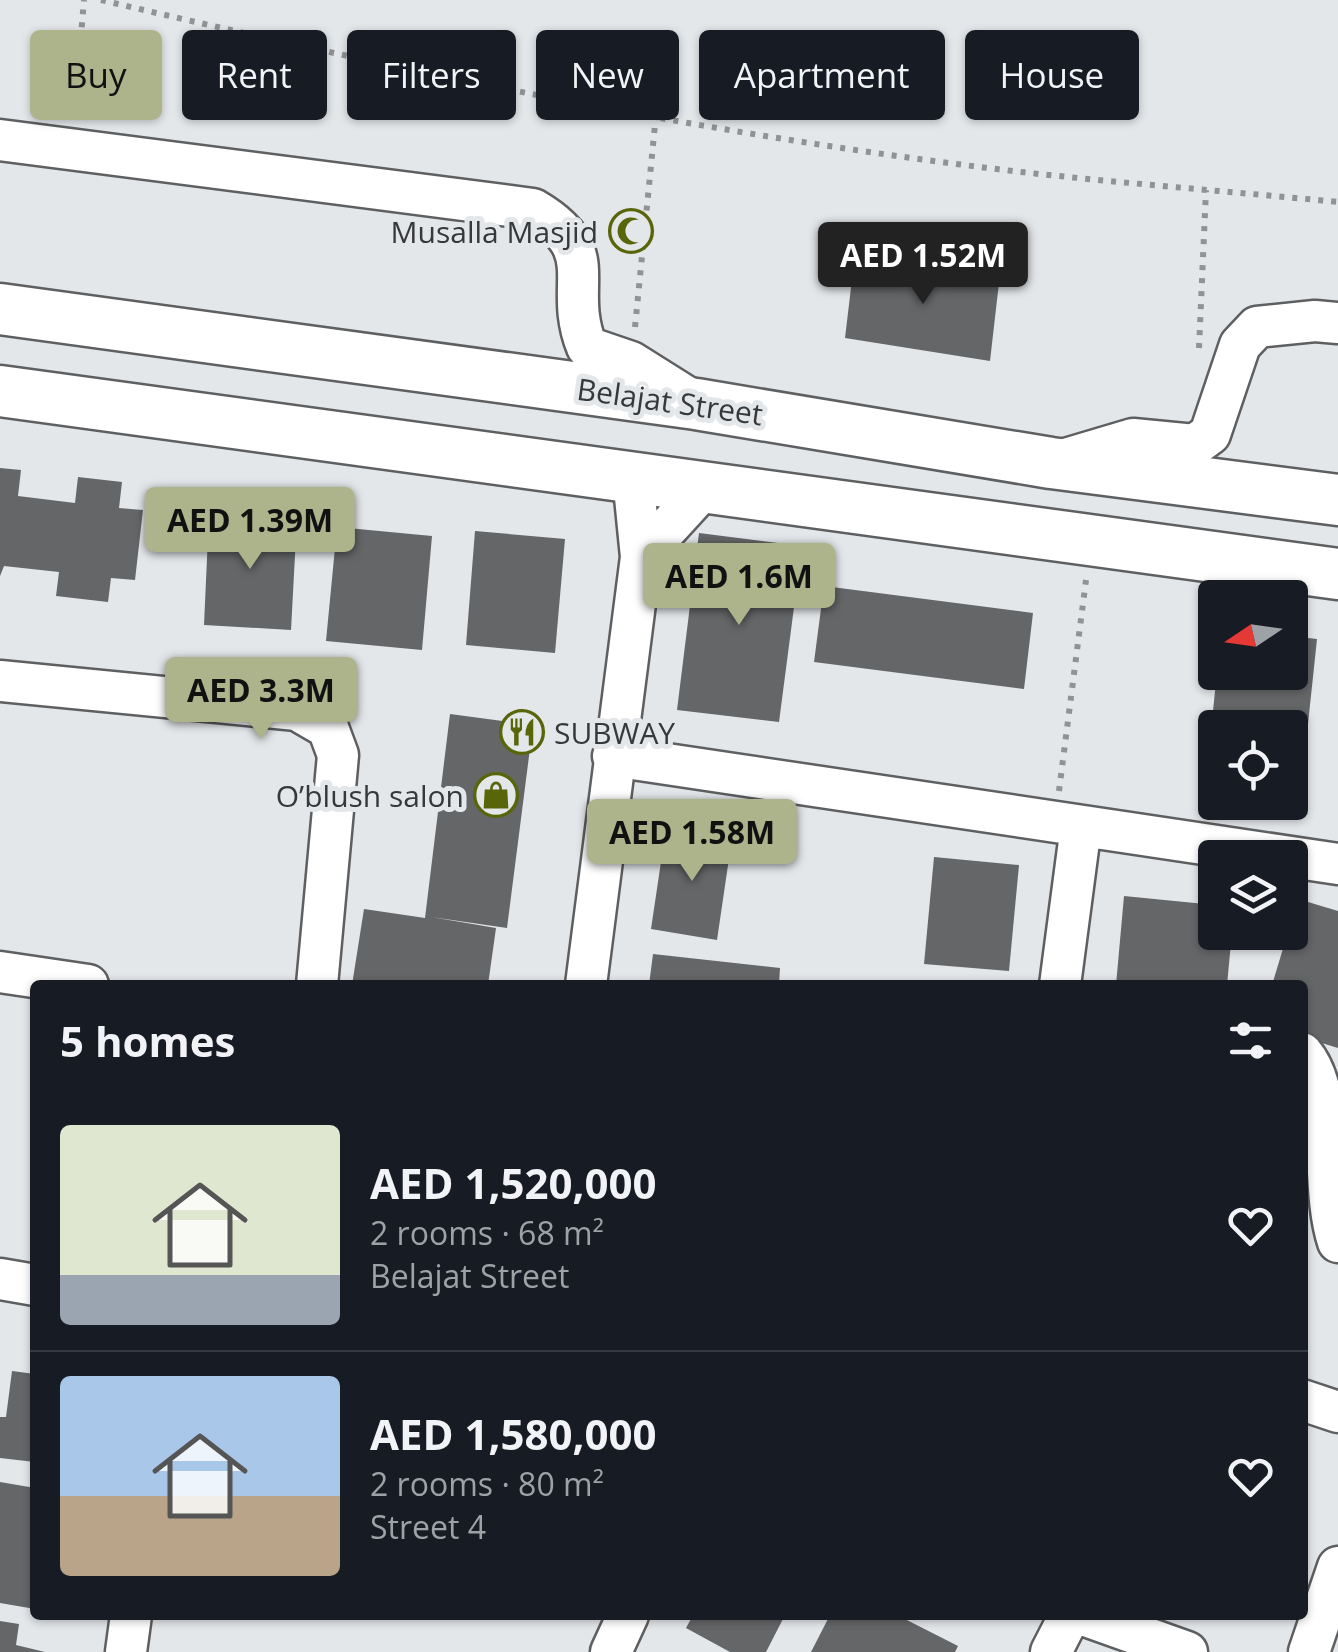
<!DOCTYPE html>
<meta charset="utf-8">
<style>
body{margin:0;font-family:"Open Sans",sans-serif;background:#242831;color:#f1f3f6;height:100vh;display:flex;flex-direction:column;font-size:38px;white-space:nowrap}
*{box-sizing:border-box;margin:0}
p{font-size:32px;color:#9ea1a6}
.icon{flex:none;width:55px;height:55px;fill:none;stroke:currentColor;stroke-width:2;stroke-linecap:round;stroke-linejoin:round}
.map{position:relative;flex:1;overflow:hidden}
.side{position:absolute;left:30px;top:980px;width:1278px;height:640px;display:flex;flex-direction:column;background:#171b24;border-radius:10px;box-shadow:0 2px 8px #0004}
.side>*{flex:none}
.top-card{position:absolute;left:30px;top:30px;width:1280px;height:90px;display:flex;gap:20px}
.needle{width:65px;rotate:257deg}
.tools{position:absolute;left:1198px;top:580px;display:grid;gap:20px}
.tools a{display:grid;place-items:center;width:110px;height:110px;border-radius:10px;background:#171b24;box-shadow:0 2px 8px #0004;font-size:50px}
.price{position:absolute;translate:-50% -85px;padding:0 22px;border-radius:10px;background:#adb38b;color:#111;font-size:32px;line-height:65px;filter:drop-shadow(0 2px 5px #0008)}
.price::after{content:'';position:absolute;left:50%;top:60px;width:30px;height:22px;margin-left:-15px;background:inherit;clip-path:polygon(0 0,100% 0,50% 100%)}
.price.on{background:#222;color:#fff}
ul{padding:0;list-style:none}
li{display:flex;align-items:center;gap:30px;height:250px;padding:0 30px}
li+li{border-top:2px solid #363941}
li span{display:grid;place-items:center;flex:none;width:280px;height:200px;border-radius:10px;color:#555}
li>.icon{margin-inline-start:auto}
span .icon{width:120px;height:120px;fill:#fffc;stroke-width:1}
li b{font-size:42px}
h2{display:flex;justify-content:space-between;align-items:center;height:120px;padding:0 30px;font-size:42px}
.chip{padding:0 35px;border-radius:10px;background:#171b24;box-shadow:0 2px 8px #0004;font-size:35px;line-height:90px}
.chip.on{background:#adb38b;color:#111}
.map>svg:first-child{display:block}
.building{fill:#646668}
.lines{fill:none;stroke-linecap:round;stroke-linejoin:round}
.minor-casing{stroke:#5d5f61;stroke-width:45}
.major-casing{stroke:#5d5f61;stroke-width:55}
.path{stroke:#909294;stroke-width:6;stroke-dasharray:5 8;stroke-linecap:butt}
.minor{stroke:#fff;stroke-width:40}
.major{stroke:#fff;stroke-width:50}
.labels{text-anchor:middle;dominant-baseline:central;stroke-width:10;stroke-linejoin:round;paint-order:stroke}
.poi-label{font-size:30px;fill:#373839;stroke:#e4e7ea;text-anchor:end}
.street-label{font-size:30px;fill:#373839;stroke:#e4e7ea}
</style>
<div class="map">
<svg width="1338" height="1652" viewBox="0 0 1338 1652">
<rect width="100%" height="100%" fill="#e4e7ea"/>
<path class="building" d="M855,254L1000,274L990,361L845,338Z
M0,468L21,470L18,496L75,503L78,477L122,482L119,508L143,510L135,580L111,578L108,602L56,596L59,572L4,566L0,576Z
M209,514L297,518L291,630L204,625Z
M337,527L432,536L422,650L326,641Z
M475,531L565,539L555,653L466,645Z
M699,533L802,546L779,722L677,710Z
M824,586L1033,613L1024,689L814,662Z
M1290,636L1317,639L1301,790L1290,788V728H1215V780L1206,779L1217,672H1290Z
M450,714L533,725L507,928L431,917L496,928L488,985H352L364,909L425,918Z
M666,828L732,838L717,940L651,929Z
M934,857L1019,865L1009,971L924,964Z
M1124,896L1215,905V932H1232L1227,985H1116Z
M1298,899L1338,911V1048L1302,1037V985H1272Z
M653,954L780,968L779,985H649Z
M12,1371L35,1374V1462L0,1458V1417H6Z
M0,1482L35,1488V1609L0,1603Z
M693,1615H785L766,1652H730L686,1628Z
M830,1615H897L958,1646L955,1652H811Z
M0,1621L19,1624L16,1645L45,1652H0Z"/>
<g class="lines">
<g class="minor-casing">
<path id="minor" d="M0,140L533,209C607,252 561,283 587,347L631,362L693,401
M1059,461L1133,439L1195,445L1210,434L1240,345L1257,327L1315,321L1338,323
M641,557L706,486
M0,681L297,710L328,728L338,755L317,985
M613,756L1338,864
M0,972L88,985
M586,985L641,557L633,477
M1060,985L1081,826
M1302,1053C1338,1095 1319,1185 1338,1242
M0,1279L35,1285
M1302,1400L1338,1412
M1083,1615L1187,1652
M126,1652L131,1615
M611,1652L628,1615
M1051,1652L1070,1615
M1309,1652L1338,1567"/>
</g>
<g class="major-casing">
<path id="major" d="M0,309L696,404L1051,463L1338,500
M0,391L1338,574"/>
</g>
<path class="path" d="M101,0C407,72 717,137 1030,173C1132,184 1235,192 1338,202
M74,118L84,0
M635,327L656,115
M1199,348L1206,190
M1059,791L1086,580"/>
<use href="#minor" class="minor"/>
<use href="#major" class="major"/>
</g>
<defs>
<g id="mosque-ring" transform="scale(2.25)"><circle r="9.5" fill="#e4e7ea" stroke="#596509" stroke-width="1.5"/><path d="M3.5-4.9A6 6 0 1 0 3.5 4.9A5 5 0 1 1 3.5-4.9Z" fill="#596509"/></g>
<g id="restaurant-ring" transform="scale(2.25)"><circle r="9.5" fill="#e4e7ea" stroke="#596509" stroke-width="1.5"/><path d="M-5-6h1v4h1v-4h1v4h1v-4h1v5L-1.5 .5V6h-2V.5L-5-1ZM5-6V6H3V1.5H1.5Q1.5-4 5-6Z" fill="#596509"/></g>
<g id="shop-ring" transform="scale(2.25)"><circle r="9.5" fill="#e4e7ea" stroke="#596509" stroke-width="1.5"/><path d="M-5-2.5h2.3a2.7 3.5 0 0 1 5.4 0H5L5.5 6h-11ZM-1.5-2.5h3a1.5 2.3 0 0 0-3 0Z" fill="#596509"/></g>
</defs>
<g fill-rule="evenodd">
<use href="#mosque-ring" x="631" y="231"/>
<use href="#restaurant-ring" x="522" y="732"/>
<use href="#shop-ring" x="496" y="795"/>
</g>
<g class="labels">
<g class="poi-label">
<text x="598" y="231">Musalla Masjid</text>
<text x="554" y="732" text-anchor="start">SUBWAY</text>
<text x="464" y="795">O’blush salon</text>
</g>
<g class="street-label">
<text transform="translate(670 401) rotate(8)">Belajat Street</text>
</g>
</g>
</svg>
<div class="tools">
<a><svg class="needle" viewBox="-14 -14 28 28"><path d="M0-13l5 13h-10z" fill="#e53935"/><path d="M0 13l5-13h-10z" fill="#9ea1a6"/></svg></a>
<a><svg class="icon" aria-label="locate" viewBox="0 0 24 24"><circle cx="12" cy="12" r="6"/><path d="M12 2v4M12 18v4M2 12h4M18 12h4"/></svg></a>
<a><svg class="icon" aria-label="layers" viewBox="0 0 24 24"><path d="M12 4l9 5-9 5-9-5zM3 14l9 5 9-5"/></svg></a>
</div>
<b class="price on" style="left:923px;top:307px">AED 1.52M</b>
<b class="price" style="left:250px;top:572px">AED 1.39M</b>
<b class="price" style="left:739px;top:628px">AED 1.6M</b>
<b class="price" style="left:261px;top:742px">AED 3.3M</b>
<b class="price" style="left:692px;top:884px">AED 1.58M</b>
<div class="top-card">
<a class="chip on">Buy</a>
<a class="chip">Rent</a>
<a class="chip">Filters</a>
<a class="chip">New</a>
<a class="chip">Apartment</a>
<a class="chip">House</a>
</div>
<section class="side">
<h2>5 homes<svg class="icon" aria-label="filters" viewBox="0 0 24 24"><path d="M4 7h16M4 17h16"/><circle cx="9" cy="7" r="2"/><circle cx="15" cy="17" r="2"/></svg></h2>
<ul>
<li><span style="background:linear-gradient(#dfe7d0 75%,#9aa5b1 0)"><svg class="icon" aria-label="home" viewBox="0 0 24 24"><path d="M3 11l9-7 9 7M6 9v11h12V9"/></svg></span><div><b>AED 1,520,000</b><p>2 rooms · 68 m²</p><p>Belajat Street</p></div><svg class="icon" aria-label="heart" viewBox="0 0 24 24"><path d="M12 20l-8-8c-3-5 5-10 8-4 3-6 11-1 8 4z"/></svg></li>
<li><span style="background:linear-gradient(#a9c7e8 60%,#b9a48a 0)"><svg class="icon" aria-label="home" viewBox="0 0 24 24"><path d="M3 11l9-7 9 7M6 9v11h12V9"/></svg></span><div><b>AED 1,580,000</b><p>2 rooms · 80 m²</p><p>Street 4</p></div><svg class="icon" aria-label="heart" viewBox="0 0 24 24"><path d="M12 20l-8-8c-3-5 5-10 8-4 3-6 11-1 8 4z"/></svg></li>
</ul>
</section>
</div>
